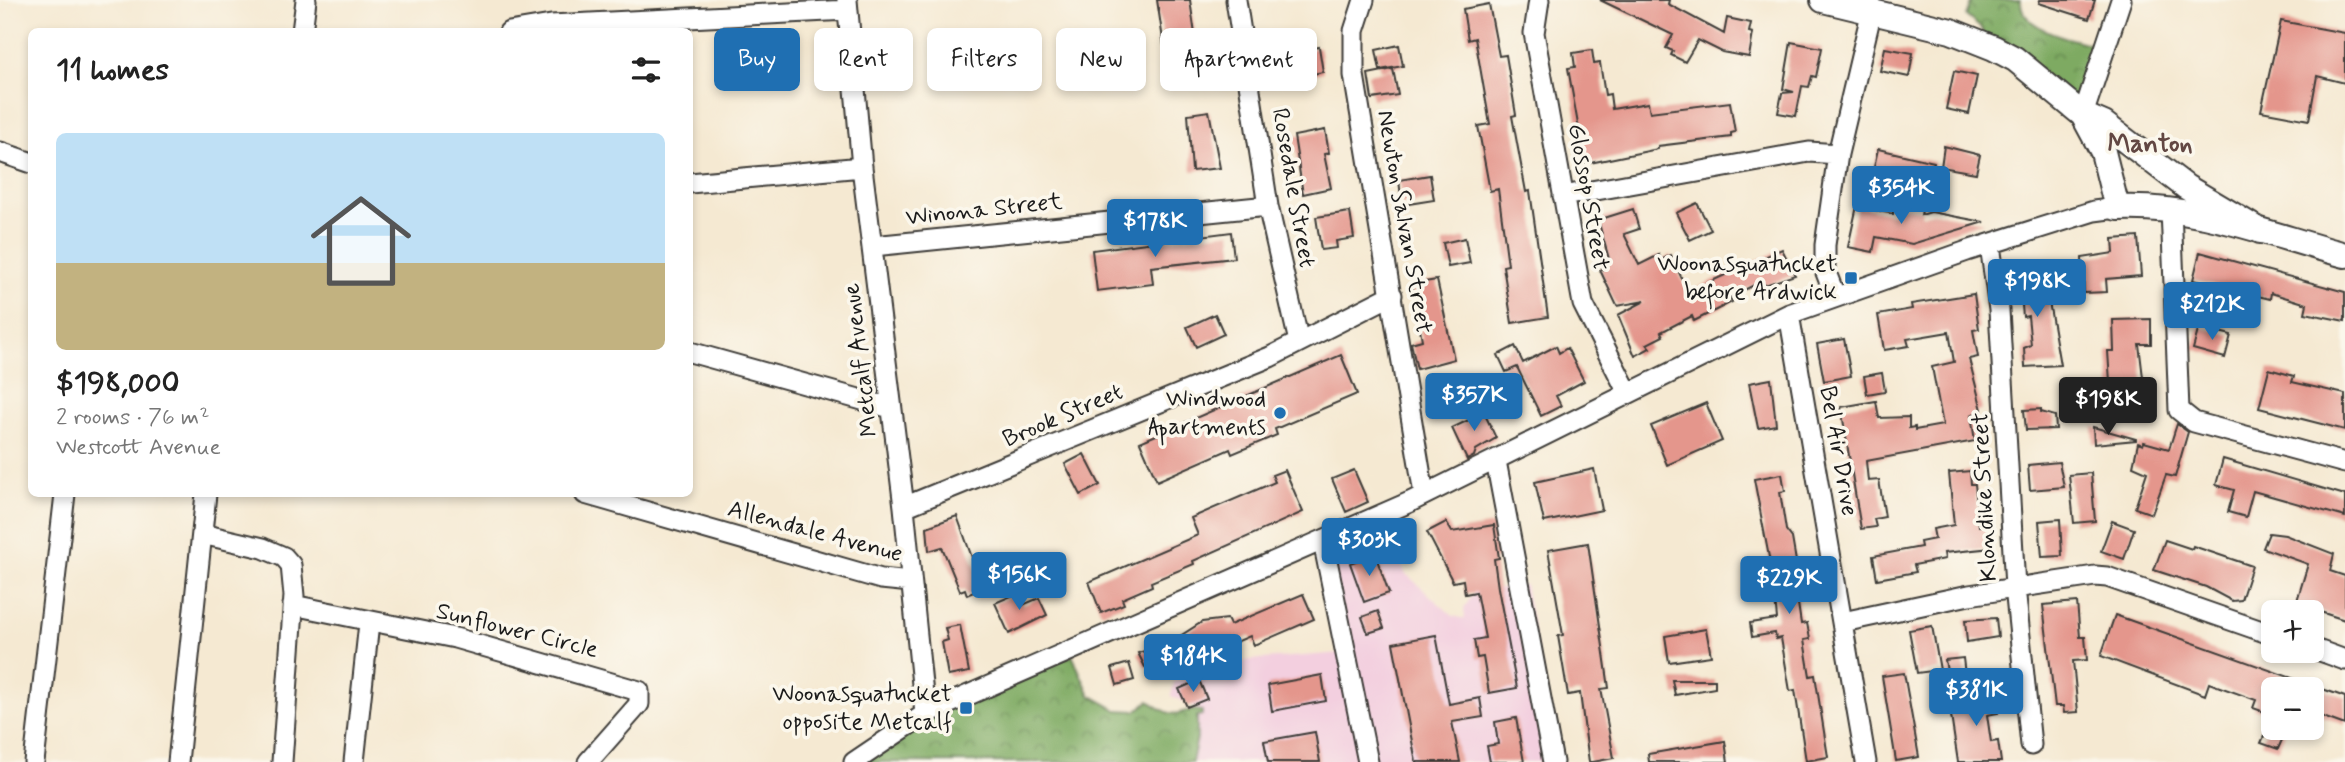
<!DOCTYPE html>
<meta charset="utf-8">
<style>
body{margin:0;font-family:Mynerve,sans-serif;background:#f2f2f2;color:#222;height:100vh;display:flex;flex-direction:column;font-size:26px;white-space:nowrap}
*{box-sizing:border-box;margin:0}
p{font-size:23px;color:#767676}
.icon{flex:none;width:38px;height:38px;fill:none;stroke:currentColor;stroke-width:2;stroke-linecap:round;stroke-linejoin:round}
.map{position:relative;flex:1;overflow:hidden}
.drawer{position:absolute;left:28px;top:28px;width:665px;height:469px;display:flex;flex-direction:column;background:#fff;border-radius:10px;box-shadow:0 4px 10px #0003}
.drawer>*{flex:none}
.banner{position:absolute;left:714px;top:28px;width:665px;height:63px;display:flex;gap:14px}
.tools{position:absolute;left:2261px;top:600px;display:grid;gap:14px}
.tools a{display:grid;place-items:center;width:63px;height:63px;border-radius:10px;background:#fff;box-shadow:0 4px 10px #0003;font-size:35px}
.price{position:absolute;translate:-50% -60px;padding:0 16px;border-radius:7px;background:#1f6fb2;color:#fff;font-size:23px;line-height:46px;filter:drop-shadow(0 2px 4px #0008)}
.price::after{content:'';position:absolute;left:50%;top:42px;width:21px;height:16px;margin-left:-10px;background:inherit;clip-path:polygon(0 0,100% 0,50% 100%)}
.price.current{background:#222;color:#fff}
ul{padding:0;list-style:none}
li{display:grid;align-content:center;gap:14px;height:371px;padding:0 28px}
li span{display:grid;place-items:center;height:217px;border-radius:10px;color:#555}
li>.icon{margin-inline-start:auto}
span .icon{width:126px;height:126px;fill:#fffc;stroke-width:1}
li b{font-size:30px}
h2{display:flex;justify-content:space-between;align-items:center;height:84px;padding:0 28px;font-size:30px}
.tag{padding:0 24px;border-radius:10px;background:#fff;box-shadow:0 4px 10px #0003;font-size:24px;line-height:63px}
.tag.current{background:#1f6fb2;color:#fff}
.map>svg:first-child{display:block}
.built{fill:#f3cfdf}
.forest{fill:url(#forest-crowns);stroke:#4d633f;stroke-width:2}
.building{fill:#e4968c}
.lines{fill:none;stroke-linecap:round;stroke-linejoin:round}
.minor-casing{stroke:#3d3b37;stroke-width:23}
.major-casing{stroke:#3d3b37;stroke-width:28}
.minor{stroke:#fff;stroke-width:19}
.major{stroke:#fff;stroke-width:24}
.poi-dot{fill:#1f6fb2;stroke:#fbf7ec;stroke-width:2.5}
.labels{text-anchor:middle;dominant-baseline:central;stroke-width:7;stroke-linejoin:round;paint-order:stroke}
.street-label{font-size:24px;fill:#1c1c1c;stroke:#fbf7ec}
.poi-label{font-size:24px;fill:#1c1c1c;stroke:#fbf7ec;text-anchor:end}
.neighbourhood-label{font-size:26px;font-weight:bold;fill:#624743;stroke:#fbf7ec}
</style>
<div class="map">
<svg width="2345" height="762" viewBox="0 0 2345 762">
<defs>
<pattern id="forest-crowns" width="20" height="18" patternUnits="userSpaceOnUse" patternTransform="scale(1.75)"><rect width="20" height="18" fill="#7eaa62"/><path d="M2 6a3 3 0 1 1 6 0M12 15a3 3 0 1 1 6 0" fill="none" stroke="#668a50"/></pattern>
</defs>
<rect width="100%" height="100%" fill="#fbf7ec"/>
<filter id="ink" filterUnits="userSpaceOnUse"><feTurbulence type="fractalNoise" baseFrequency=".0143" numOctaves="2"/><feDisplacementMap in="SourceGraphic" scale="14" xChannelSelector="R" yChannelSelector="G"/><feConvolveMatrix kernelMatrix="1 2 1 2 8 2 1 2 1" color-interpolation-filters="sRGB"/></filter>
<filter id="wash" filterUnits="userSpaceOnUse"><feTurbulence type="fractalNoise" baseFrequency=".00686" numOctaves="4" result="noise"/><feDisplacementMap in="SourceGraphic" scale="28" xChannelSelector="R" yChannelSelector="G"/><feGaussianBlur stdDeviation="1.57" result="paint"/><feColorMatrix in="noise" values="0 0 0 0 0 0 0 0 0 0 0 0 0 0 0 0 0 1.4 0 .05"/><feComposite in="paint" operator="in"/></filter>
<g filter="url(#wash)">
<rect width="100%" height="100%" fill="#f5e9d2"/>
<path class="built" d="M1387,521L1405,573L1453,616L1465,619L1464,608L1475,591L1525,585L1558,762H1192L1197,738V715L1202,711L1171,696L1174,682L1250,660L1343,653L1326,544Z"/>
<path class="forest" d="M1972,0H2021C2019,33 2085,41 2108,49L2087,106L1987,45L1982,29L1966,16Z
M1072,655L1090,695L1117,710L1136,711L1149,701C1184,726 1173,706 1202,711V715L1197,716V738L1192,762H861L935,714Z"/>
<g id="blocks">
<path class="building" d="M1157,0H1190L1197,48L1165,53Z
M1600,0H1669L1668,4L1724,34L1727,18L1751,23L1749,32L1753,33L1749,57L1722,52L1698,40L1685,62L1671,55L1673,51L1666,48L1673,35Z
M2040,0H2095L2089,19L2039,3Z
M1489,4L1499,56L1506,55L1516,115L1512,116L1526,192L1530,191L1548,317L1512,323L1503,266L1508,265L1498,189L1490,191L1478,126L1490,124L1475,38L1468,40L1463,9Z
M2281,21L2345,33V83L2317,76L2309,120L2261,111Z
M1791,42L1822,48L1816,77L1812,76L1809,87L1802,86L1796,116L1778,113L1782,93L1794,92L1783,89Z
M1399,45L1403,66L1380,70L1376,50Z
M1319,47L1323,72L1292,78L1287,54Z
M1885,48L1913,53L1909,77L1880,71Z
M1592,50L1594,64L1600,63L1605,95L1610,94L1612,109L1648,103L1650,112L1730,102L1735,132L1731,133V137L1658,146V149L1585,164L1568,68L1575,67L1573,53Z
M1393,69L1398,95L1372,99L1368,74Z
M1954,71L1977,76L1969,114L1946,109Z
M1209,111L1220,168L1192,171L1188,114Z
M1325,130L1329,153L1324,154L1331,188L1303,194L1294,136Z
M1944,146L1980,155L1976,173L1941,167Z
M1878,149L1934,162L1929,184L1873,172Z
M1430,175L1434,200L1402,205L1399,180Z
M1697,203L1711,230L1690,240L1676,213Z
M1894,205L1922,210L1921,215L1931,212L1984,222L1912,244L1876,237L1873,252L1848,247L1857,206L1893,214Z
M1633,209L1639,229L1624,234L1639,265L1659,255L1661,260L1671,255L1688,292L1782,249L1795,275L1762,286L1760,282L1730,297L1732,302L1694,321L1692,316L1661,332L1663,336L1647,344L1650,348L1635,356L1618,315L1645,301L1617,306L1600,270L1603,269L1601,263L1609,259L1598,220Z
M1350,212L1354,238L1336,241L1337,248L1321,250L1316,217Z
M1231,232L1234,258L1151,267L1153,284L1097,291L1092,250Z
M2138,237L2141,276L2106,279L2107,292L2084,293L2082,258L2114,253L2113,239Z
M1465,238L1470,263L1448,267L1443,243Z
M2200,252L2345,292V321L2305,313L2307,304L2271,293L2270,299L2193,280Z
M2034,269L2035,272L2044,273L2060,365L2025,367L2024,348L2031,345L2028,316L2023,317L2021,293L2016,294L2015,270Z
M1437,280L1454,359L1417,369L1411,343L1422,340L1412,284Z
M1974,294L1979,329L1973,330L1978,357L1969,359L1982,410L1971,415L1975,441L1866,461L1868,481L1879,480L1885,517L1874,519L1876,527L1861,529L1841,407L1876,401L1879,418L1909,417V428L1915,427V430L1943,425L1932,367L1954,362L1949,332L1907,339L1909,346L1884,350L1878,315L1912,309L1911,304Z
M1215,314L1224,334L1196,347L1187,327Z
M2151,319V344H2139L2147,411L2112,413L2108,351H2114L2113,320Z
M2199,327L2231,335L2225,358L2193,349Z
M1844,339L1851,376L1824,381L1817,344Z
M1515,346L1523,363L1556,346L1559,353L1567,348L1584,381L1556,396L1561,406L1541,416L1517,367L1506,372L1498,355Z
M1341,355L1357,394L1275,429L1277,435L1232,454L1230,449L1157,481L1140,442Z
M2269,369L2294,376L2292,382L2345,394V430L2259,408Z
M1882,373L1885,391L1867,394L1864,376Z
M1771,379L1776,425L1758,428L1749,383Z
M1706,403L1722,441L1667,465L1651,426Z
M1481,406L1496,438L1476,450L1474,456L1467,460L1452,428L1471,419L1468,412Z
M2041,409V412L2055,416L2056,429L2026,430L2024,410Z
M2177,424L2188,432L2175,477L2166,475L2152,514L2135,508L2147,472L2133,466L2138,443L2143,445L2144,442L2169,449Z
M2093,427L2136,439V440L2094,444Z
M1084,454L1100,485L1081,495L1065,464Z
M2223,459L2345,495V517L2253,491L2246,517L2228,512L2234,490L2216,485Z
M2059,462L2064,487L2030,490L2028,465Z
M1594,469L1602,510L1544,522L1535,482Z
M1285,470L1303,512L1193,561L1194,564L1151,582L1152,586L1122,599L1124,604L1101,613L1089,582L1198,535L1191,518L1275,482L1272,475Z
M1354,470L1368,502L1346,512L1332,479Z
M1970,471L1971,484H1975L1979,526L1989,525L1992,548L1944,553L1945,559L1914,565L1916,572L1877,579L1873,556L1921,547L1920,542L1935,539L1933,529L1954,525L1949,473Z
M2091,473L2095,521L2074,523L2069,475Z
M1782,474L1785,491L1780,492L1786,530L1792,538L1798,573L1801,589L1796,590L1801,624L1807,623L1810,639L1804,640L1810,676L1815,675L1828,757L1806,761L1795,690L1790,691L1781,638L1776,639L1775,633L1752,637L1750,623L1777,619L1773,578L1754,479Z
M957,516L983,588L967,595L965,589L960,591L942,547L929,551L927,527Z
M2060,519L2062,556L2042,557L2039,521Z
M2112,521L2134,529L2124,559L2101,551Z
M1446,522L1452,532L1494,525L1499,558L1494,559L1498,588L1517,688L1489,693L1483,657L1477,658L1474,640L1485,638L1476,592L1465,594L1463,580L1453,582L1427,532Z
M2269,533L2285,535L2334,554L2330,571L2345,576V620L2296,604L2308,564L2263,548Z
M2165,540L2192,549L2193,546L2252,566L2241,600L2232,601L2206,587L2154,570Z
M1588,543L1609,688L1601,689L1614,758L1593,762H1589L1580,693L1568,695L1558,636L1563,635L1548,550Z
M1375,554L1389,593L1364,602L1350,563Z
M1018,593L1023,605L1039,598L1047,615L1009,634L995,603Z
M1303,594L1314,619L1254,645L1250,636L1180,666L1175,656L1145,667L1138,653L1169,643L1202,622L1227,619L1230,625Z
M2077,602L2080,637H2085L2087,660L2073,661L2078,712L2064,713L2063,706H2055L2043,605Z
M1378,611L1384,628L1368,633L1362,617Z
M2115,615L2345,697V725L2312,713V690H2273V715L2253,708L2256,700L2209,683L2205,695L2101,656Z
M1996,618L1998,637L1967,642L1965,620Z
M960,625L969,672L948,676L942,642L948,640L945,628Z
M1932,626L1940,670L1917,673L1909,630Z
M1706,629L1711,656L1669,662L1665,636Z
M1436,635L1449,704L1480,698L1483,717L1452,722L1460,762H1416L1393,643Z
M1963,658L1965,675L1948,677L1945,660Z
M1129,663L1134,680L1117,685L1112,668Z
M1904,673L1919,757L1896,761L1882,676Z
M1322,675L1326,701L1272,711L1268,685Z
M1199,680L1207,699L1187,707L1179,689Z
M1672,680H1715V688L1675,695Z
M1994,686L1998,713L1987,715L1991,742L1998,741L2001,762H1958L1950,709L1966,706L1964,693Z
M1516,718L1524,762H1490L1487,746L1498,744L1495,722Z
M2268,727L2285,733L2278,749L2261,743Z
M1315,732L1320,762H1268L1264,741Z
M1725,741L1728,762H1649L1648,754Z"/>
</g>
</g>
<g filter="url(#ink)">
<use href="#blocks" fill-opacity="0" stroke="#3d3b37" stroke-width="2"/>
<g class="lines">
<g class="minor-casing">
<path id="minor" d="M847,0L862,167L904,507L925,714
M1236,0L1268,206L1299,342
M1364,0L1354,31V75L1424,494
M1539,0L1534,33L1583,304L1628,393
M302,32L306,0
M509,32L551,25L848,10
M2083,115L2121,0
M0,152L32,163
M690,183L862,167
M1563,196L1809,152L1838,154
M2171,209L2179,410L2194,422L2345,463
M1990,245L1999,310L2015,587L2031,745
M873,246L1268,206
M1835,296L1825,270V245L1838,154L1872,10
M1789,314L1866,762
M690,352L891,408
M1496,461L1553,762
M585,494L881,579L911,582
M904,507L1270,357L1392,295
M202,534L263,548L284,557L291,565L294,596L282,762
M1323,541L1368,762
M293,605L455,638L639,691V704L588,762
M1843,622L1969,595L2095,576L2107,577L2273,635
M2312,648L2345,660
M34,762L65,494
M178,762L206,494
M354,762L369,623
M854,762L925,714L1410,502L1789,314L1967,251L2094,211L2117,208"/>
</g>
<g class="major-casing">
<path id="major" d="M1823,0L1951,31L1994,48L2015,59L2083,115L2104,124L2186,187L2260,231
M2083,115L2103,152L2117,208C2196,204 2270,235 2345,255"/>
</g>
<use href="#minor" class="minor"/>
<use href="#major" class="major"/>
</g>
</g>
<g class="poi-dot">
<rect x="1844" y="271" width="14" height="14" rx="3.5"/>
<circle cx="1280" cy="413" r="7"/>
<rect x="959" y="701" width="14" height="14" rx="3.5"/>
</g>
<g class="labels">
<g class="street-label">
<text transform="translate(1293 188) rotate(80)">Rosedale Street</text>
<text transform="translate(1588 197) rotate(80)">Glossop Street</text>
<text transform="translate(984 210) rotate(-6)">Winona Street</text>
<text transform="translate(1404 222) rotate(80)">Newton Salvan Street</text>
<text transform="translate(861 360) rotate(-97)">Metcalf Avenue</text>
<text transform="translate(1063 416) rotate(-23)">Brook Street</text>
<text transform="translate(1838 451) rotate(80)">Bel Air Drive</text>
<text transform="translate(1985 497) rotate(-93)">Klondike Street</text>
<text transform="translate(815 532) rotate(15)">Allendale Avenue</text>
<text transform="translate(517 631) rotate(14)">Sunflower Circle</text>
</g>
<g class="poi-label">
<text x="1837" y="264">Woonasquatucket<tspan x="1837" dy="28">before Ardwick</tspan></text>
<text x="1266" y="399">Windwood<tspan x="1266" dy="28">Apartments</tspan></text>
<text x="952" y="694">Woonasquatucket<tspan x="952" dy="28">opposite Metcalf</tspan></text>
</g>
<g class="neighbourhood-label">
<text x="2150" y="145">Manton</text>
</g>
</g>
</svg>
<div class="tools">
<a>+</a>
<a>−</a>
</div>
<b class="price" style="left:1901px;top:226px">$354K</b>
<b class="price" style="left:1155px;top:259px">$178K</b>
<b class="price" style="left:2037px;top:319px">$198K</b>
<b class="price" style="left:2212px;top:342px">$212K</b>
<b class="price" style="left:1474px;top:433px">$357K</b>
<b class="price current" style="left:2108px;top:437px">$198K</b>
<b class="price" style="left:1369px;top:578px">$303K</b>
<b class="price" style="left:1019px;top:612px">$156K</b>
<b class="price" style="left:1789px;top:616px">$229K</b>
<b class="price" style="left:1193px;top:694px">$184K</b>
<b class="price" style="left:1976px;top:728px">$381K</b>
<div class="banner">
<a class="tag current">Buy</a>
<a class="tag">Rent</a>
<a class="tag">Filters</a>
<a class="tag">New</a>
<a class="tag">Apartment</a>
</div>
<section class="drawer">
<h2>11 homes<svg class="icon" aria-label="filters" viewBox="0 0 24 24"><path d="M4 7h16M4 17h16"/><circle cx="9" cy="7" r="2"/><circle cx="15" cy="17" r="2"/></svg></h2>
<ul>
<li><span style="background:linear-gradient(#bfe0f5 60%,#c2b280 0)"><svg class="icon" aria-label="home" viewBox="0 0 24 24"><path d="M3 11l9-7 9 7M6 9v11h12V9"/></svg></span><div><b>$198,000</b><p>2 rooms · 76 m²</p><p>Westcott Avenue</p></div></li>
</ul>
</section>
</div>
